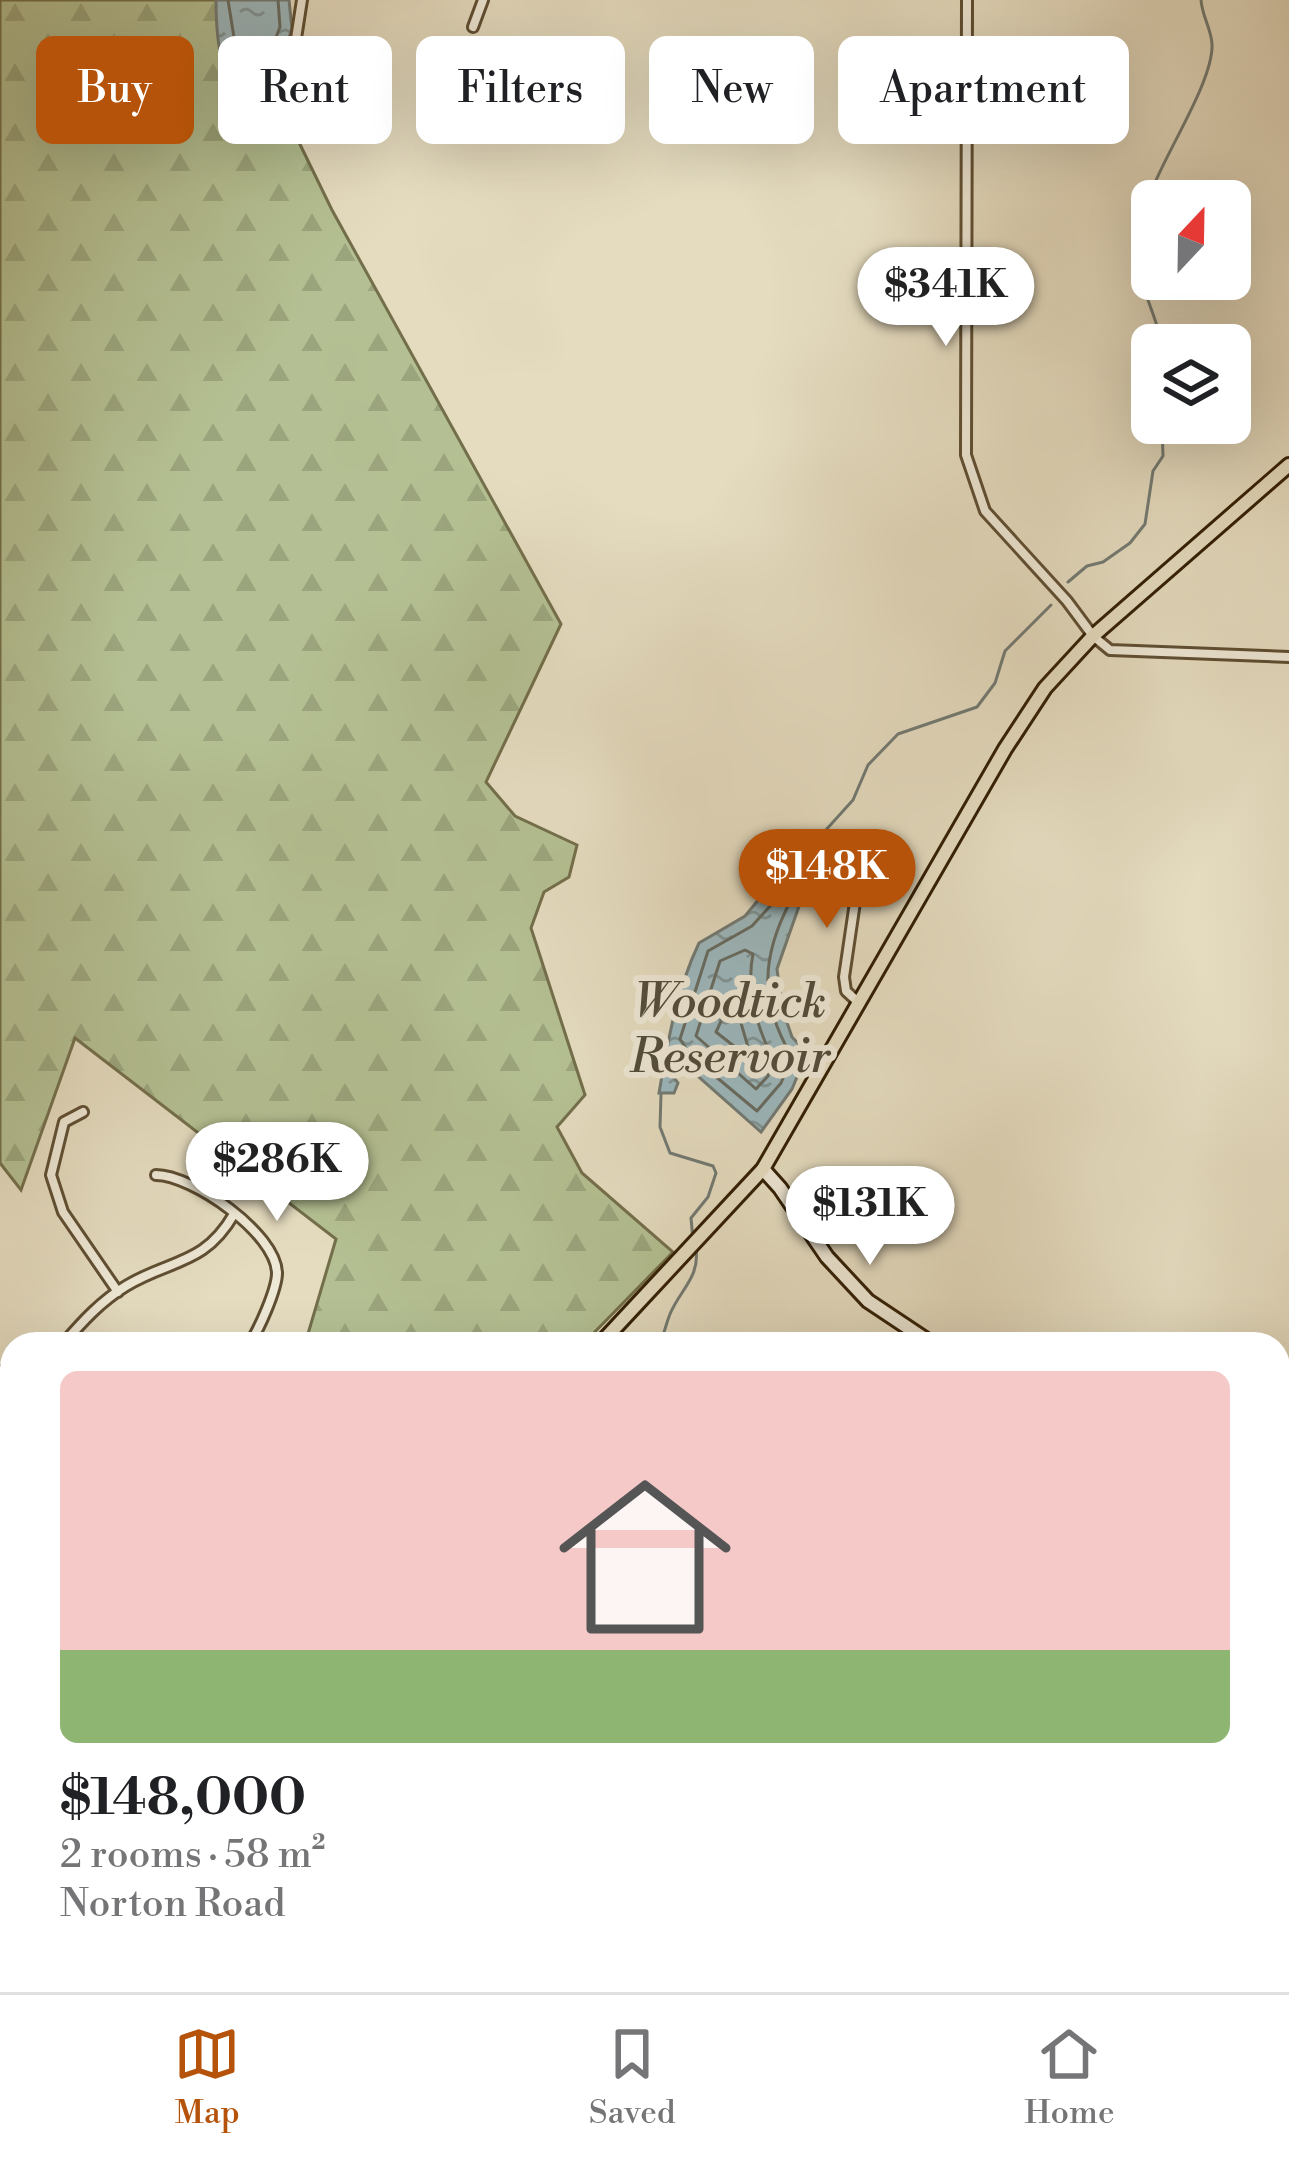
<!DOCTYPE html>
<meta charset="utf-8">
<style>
body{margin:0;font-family:"Libre Bodoni",serif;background:#f2f2f2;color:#202124;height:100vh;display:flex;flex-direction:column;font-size:45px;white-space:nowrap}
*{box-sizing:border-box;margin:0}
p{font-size:39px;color:#757577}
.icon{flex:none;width:66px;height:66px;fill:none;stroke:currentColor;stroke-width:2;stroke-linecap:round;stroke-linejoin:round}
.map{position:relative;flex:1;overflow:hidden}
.panel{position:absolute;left:0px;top:1332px;width:1290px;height:660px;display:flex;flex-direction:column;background:#fff;border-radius:36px 36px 0 0;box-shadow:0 12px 48px #0002}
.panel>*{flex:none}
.hud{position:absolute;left:36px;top:36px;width:1218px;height:108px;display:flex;gap:24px}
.needle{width:78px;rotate:22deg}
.buttons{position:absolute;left:1131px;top:180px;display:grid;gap:24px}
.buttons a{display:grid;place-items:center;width:120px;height:120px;border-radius:18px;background:#fff;box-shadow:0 12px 48px #0002;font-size:60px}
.price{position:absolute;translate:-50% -102px;padding:0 27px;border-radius:42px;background:#fff;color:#222;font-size:39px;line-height:78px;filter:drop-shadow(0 3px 6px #0008)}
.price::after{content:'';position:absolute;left:50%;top:72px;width:36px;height:27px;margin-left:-18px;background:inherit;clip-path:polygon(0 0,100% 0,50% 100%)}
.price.current{background:#b45309;color:#fff}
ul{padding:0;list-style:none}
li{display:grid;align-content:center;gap:24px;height:636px;padding:0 60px}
li span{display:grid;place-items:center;height:372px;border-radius:18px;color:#555}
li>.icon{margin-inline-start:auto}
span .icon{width:216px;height:216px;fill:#fffc;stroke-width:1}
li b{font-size:51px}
.chip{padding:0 42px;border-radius:18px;background:#fff;box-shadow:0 12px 48px #0002;font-size:42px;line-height:108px}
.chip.current{background:#b45309;color:#fff}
.tabs{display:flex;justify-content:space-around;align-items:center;height:168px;border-top:3px solid #e0e0e0;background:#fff;font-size:33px;color:#757577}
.tabs a{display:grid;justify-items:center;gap:6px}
.tabs .current{color:#b45309}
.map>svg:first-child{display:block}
.forest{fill:url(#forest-firs);stroke:#736f4b;stroke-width:3}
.park{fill:#b4c093;stroke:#736f4b;stroke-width:3}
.water{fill:url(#water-ripples);stroke:#727a73;stroke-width:3}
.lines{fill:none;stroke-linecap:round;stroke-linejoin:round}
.shore{stroke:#676b60;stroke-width:3}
.stream{stroke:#727a73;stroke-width:3}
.street-casing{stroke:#5f4e32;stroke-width:14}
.secondary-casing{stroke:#321e03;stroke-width:18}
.primary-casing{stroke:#321e03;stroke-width:18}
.street{stroke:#eee8d6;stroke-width:8}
.secondary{stroke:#eee8d6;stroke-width:12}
.primary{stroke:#e5dcc0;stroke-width:12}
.labels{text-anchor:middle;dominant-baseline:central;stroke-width:12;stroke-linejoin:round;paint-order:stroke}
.water-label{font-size:48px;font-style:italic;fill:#524c3b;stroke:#eee8d6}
</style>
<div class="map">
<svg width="1289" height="1992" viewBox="0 0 1289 1992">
<defs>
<pattern id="forest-firs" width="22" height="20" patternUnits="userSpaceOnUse" patternTransform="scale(3)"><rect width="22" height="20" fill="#b4c093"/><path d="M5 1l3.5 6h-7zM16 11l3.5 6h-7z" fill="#9ba57d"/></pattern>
<pattern id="water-ripples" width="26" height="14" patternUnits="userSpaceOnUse" patternTransform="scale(3)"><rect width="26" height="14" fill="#9cb8be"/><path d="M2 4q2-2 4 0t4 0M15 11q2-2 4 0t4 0" fill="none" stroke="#809598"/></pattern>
</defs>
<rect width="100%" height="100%" fill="#e5dcc0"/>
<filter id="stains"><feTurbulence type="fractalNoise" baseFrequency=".00167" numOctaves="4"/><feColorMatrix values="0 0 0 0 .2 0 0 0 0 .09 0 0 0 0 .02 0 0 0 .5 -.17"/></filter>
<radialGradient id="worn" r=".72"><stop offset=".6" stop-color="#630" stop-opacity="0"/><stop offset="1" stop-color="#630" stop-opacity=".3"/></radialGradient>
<path class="forest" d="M0,0H216L228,80L240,92L272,87L332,210L561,624L486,782L515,816L577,845L569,877L544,892L531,928L585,1095L557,1127L582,1173L673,1252L583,1344H305L336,1239L75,1038L21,1190L0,1163Z"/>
<path class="park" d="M1289,1921V1992H1263L1258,1980H1278V1925Z"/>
<path class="water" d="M216,0H289L292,29L272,87L240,92C218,77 216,26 216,0Z
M814,840L818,852L777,969L782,1008L792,1037L807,1053L792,1089L761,1132L675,1056L670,1062L671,1074L678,1083L674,1093H659C667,1046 676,991 699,943L745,916L805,844Z"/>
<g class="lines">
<path class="shore" d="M228,0L240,75L246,79L262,74L280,27L278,0
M789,893L791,900C761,957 759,1001 792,1057L781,1083L757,1111L691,1056L680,1039L708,951L752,926L781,894Z
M745,950L753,954C746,987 757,1031 774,1059L768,1076L756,1089L696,1036L720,961Z
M730,1002L736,1006L748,1047L744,1054L716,1032Z"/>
<path class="stream" d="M1162,345C1158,318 1135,278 1138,255C1140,238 1142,217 1148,200C1160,161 1214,82 1212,44C1211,28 1202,16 1201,0
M1068,582L1087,566L1103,562L1130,543L1145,524L1153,471L1163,456L1162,423
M815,842L853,800L868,765L898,734L977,707L995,683L1005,651L1051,605
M661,1094L660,1127L670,1153L713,1166L716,1173L708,1197L691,1218L693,1240
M660,1344C664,1334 666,1324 670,1314C680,1290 700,1277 696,1249
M172,1992L186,1980"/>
<g class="street-casing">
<path id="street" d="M967,0L966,455L985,511L1067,601L1093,636L1110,650L1289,657
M473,27L483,0
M293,58L302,0
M859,1003L846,991L844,977L858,882L871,846
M83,1112L64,1122L51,1175L63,1212L118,1292
M156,1175C192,1175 276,1233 277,1273C277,1289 259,1330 249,1344
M63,1344C82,1322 101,1301 126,1286C170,1259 204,1266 234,1214
M0,1371L12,1376
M1278,1640L1289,1597
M0,1953L12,1977
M13,1980L19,1992
M393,1980L394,1992
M230,1992L233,1980
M533,1992L537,1980"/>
</g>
<g class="secondary-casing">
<path id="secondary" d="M763,1169L780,1188L827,1257L868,1301L928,1341L994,1344
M1278,1439L1289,1441"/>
</g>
<g class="primary-casing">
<path id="primary" d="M600,1344L763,1169L1005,749L1045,688L1093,636L1289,465
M0,1713L12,1704"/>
</g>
<use href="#street" class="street"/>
<use href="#secondary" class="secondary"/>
<use href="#primary" class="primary"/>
</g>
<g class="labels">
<g class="water-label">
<text x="730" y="1003">Woodtick<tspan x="730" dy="55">Reservoir</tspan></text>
</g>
</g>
<rect width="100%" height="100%" filter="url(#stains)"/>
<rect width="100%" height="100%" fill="url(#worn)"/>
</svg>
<div class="buttons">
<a><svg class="needle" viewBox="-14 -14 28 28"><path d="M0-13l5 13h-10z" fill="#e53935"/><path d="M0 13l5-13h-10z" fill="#757577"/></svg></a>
<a><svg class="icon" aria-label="layers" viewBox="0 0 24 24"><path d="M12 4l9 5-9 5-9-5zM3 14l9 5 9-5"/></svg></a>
</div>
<b class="price" style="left:946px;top:349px">$341K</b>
<b class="price current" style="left:827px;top:931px">$148K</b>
<b class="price" style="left:277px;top:1224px">$286K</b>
<b class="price" style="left:870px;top:1268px">$131K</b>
<div class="hud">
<a class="chip current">Buy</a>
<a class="chip">Rent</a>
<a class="chip">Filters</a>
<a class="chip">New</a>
<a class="chip">Apartment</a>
</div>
<section class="panel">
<ul>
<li><span style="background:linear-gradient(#f6c9c9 75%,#8fb573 0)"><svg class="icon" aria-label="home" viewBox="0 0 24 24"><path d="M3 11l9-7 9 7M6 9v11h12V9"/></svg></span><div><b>$148,000</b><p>2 rooms · 58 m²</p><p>Norton Road</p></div></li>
</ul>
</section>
</div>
<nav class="tabs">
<a class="current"><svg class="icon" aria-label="map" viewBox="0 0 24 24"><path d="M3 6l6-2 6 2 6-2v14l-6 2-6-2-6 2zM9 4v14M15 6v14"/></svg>Map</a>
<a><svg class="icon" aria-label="saved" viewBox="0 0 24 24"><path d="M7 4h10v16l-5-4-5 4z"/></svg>Saved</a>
<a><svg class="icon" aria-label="home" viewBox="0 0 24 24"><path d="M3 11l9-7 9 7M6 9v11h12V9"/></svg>Home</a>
</nav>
